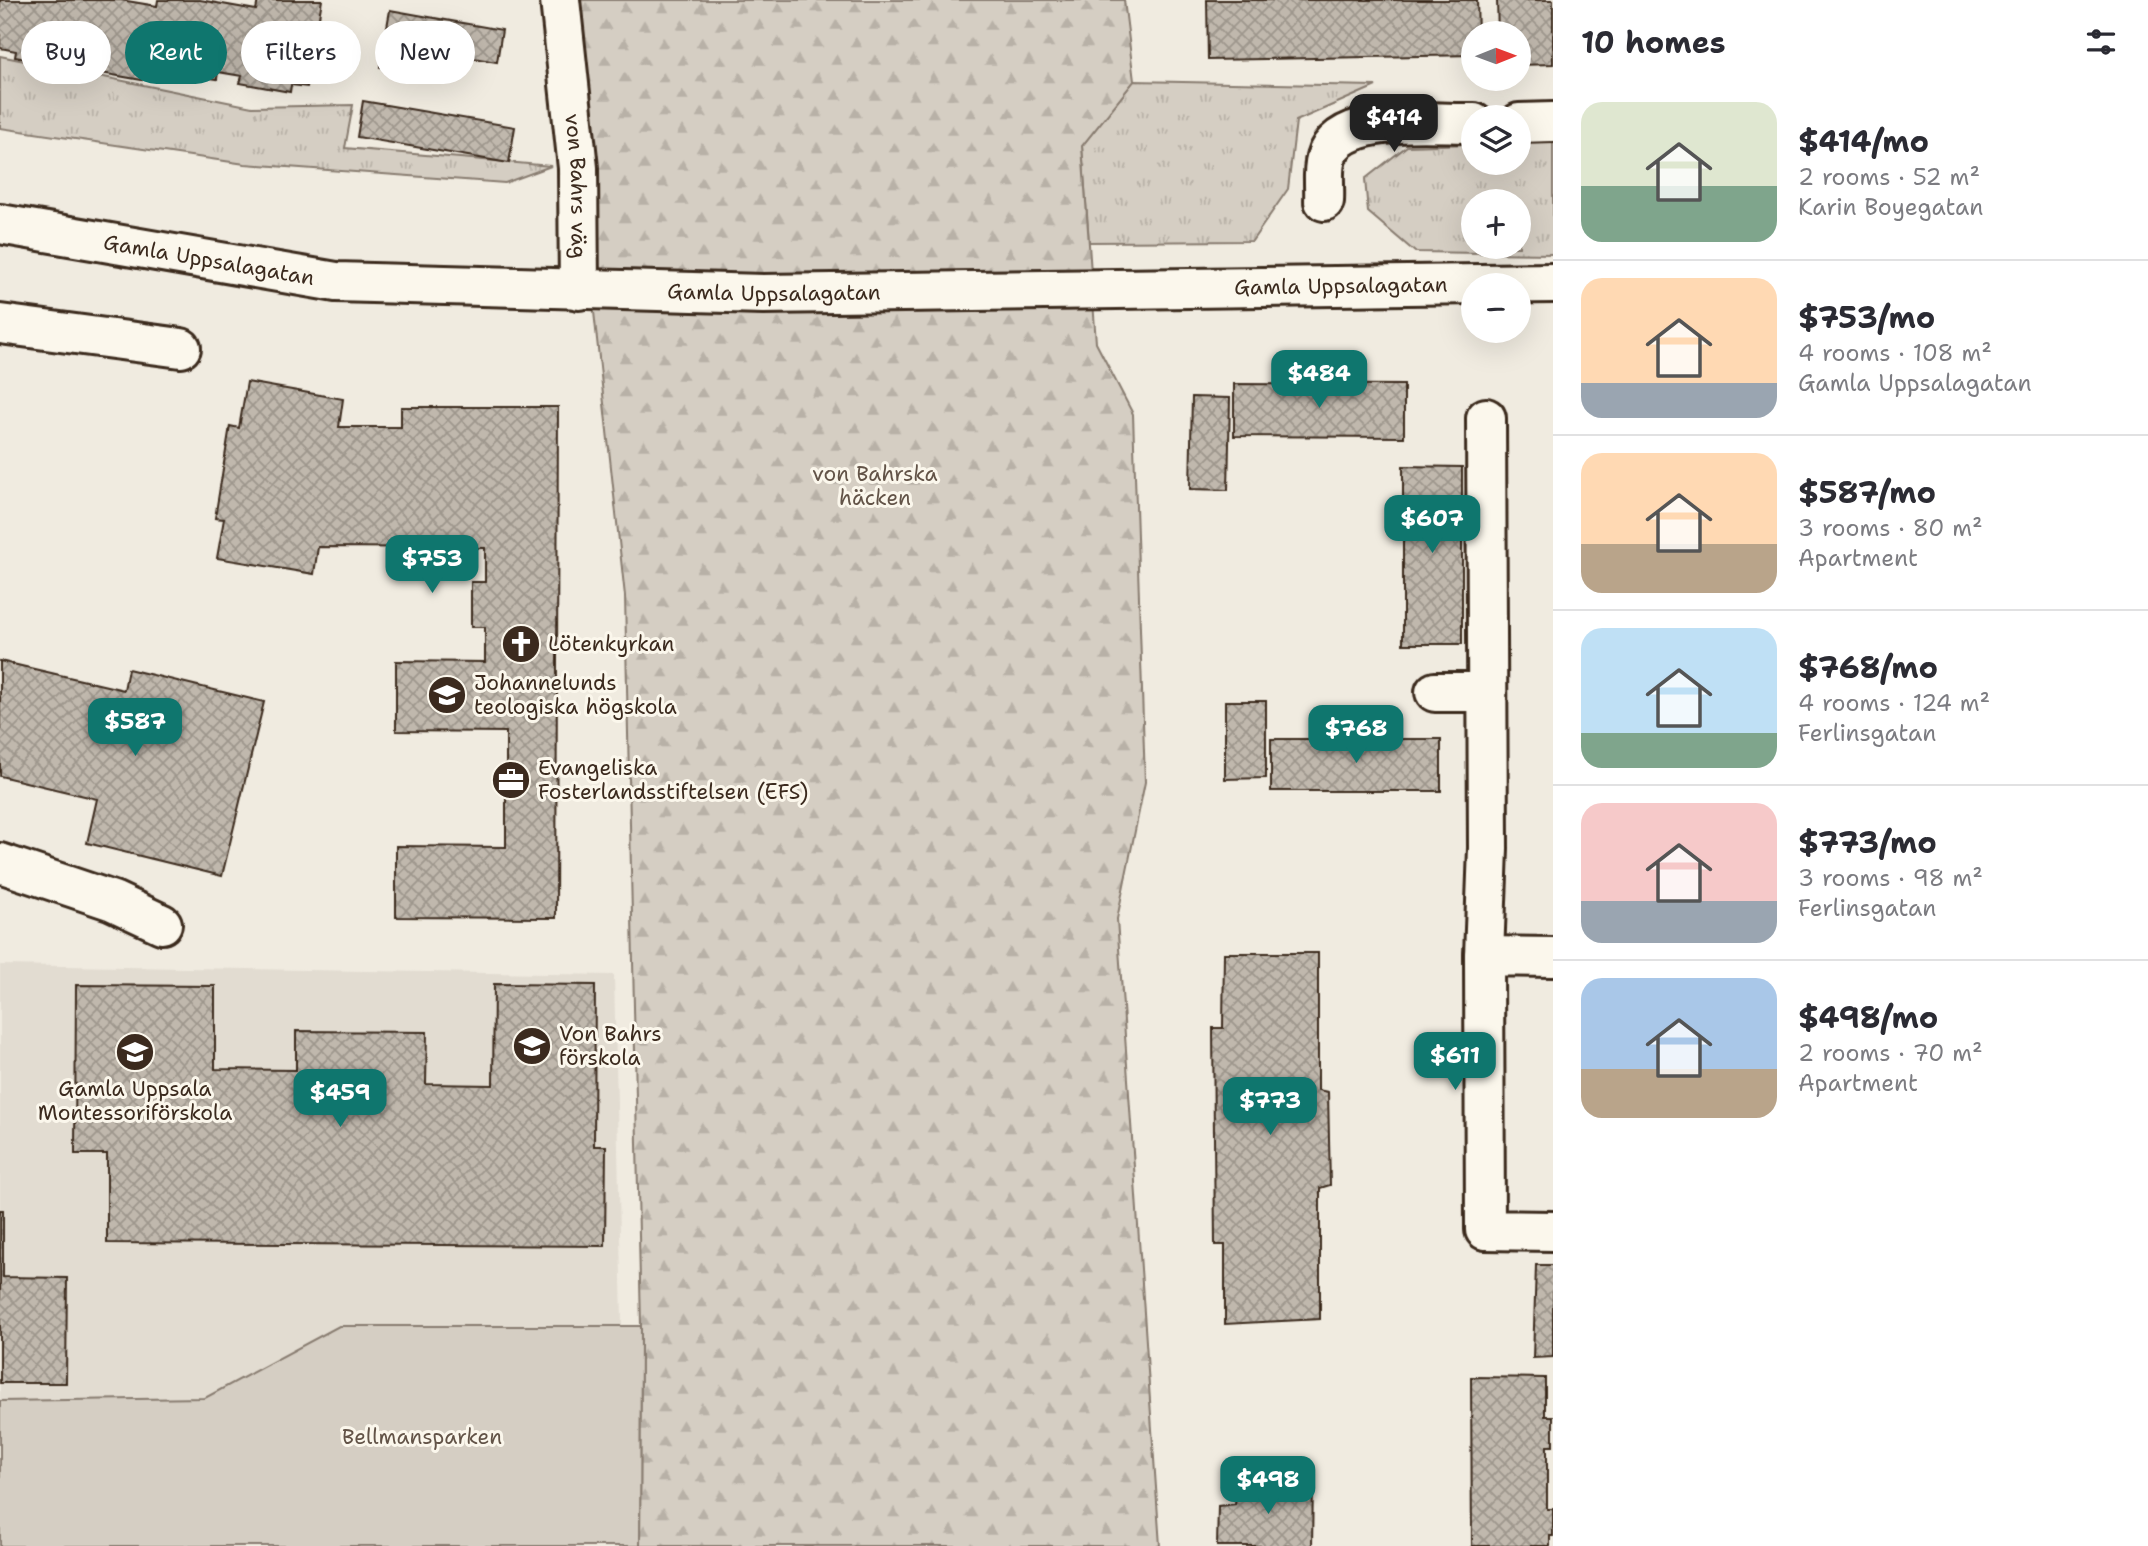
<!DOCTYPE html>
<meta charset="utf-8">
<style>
body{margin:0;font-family:"Shantell Sans",sans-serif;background:#f2f2f3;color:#2b2b33;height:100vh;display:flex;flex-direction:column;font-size:26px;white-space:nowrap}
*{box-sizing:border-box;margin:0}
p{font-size:23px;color:#7c7c81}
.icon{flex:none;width:38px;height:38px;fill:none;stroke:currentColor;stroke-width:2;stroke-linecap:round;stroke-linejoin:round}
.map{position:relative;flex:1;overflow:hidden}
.drawer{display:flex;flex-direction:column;background:#fff;width:595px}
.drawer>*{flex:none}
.hud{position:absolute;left:21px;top:21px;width:665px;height:63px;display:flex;gap:14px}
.needle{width:46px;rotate:89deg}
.fabs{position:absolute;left:1461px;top:21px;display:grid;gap:14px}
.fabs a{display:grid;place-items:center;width:70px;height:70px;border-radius:50%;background:#fff;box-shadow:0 7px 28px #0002;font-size:35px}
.price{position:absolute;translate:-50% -60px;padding:0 16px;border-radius:14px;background:#0f766e;color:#fff;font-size:23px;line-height:46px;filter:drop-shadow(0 2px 4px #0008)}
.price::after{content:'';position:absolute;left:50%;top:42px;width:21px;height:16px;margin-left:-10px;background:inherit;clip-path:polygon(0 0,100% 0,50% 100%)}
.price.on{background:#222;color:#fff}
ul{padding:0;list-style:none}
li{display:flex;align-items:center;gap:21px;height:175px;padding:0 28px}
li+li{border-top:2px solid #e1e1e2}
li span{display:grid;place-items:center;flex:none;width:196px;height:140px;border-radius:21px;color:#555}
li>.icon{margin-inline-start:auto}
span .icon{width:84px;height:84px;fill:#fffc;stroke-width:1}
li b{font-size:30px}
h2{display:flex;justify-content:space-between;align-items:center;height:84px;padding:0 28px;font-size:30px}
.pill{padding:0 24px;border-radius:32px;background:#fff;box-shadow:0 7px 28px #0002;font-size:24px;line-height:63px}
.pill.on{background:#0f766e;color:#fff}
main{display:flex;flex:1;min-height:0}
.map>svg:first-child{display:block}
.built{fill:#e2dcd1}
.grass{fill:url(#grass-tufts);stroke:#887c70;stroke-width:2;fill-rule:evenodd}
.forest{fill:url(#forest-firs);stroke:#887c70;stroke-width:2}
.green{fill:#d5cec3;stroke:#887c70;stroke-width:2}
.building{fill:url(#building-cross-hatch);stroke:#3b2a1e;stroke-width:2}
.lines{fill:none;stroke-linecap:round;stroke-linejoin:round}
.minor-casing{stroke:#3b2a1e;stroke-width:44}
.minor{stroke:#fbf7ec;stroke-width:38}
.labels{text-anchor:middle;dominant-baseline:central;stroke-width:6;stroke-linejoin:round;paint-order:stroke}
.street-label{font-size:21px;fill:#3b2a1e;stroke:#fbf7ec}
.park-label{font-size:21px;fill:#625347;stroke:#fbf7ec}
.poi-label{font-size:21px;fill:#3b2a1e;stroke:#fbf7ec;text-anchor:start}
</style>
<main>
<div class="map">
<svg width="1553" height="1546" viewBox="0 0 1553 1546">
<defs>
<pattern id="grass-tufts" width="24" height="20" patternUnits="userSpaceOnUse" patternTransform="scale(1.75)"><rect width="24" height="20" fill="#d5cec3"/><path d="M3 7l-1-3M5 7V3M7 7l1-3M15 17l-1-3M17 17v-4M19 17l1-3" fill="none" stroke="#b8b1a7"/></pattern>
<pattern id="forest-firs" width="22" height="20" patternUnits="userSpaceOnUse" patternTransform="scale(1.75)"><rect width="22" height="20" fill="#d5cec3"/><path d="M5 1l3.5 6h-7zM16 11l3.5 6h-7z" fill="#b8b1a7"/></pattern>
<pattern id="building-cross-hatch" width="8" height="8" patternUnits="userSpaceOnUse" patternTransform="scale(1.75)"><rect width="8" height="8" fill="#c0b8ad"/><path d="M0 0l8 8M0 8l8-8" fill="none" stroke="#9d968c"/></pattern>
</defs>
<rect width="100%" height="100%" fill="#f0ebe0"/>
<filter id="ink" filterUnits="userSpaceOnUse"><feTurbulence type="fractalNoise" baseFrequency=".0143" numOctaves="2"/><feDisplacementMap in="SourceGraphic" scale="14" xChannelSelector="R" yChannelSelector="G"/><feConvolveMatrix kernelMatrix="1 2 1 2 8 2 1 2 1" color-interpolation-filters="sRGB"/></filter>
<g filter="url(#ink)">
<path class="built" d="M0,965L614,975L622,1321L618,1546H0Z"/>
<path class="grass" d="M0,56L252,107L353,105L345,148L551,166L505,183L245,164L0,128Z
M1134,81L1376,86L1296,121L1288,189L1252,241L1089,242L1082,146Z
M1553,142V254L1415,252L1368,212L1365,179L1407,146L1473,144L1474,163H1519V143ZM1474,201H1519V247H1474Z"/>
<path class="forest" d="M560,0H1124L1134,81L1082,146L1096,343L1133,414L1145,782L1117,919L1160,1546H640L641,1326L625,596Z"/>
<path class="green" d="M339,1326H641L640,1546H0V1401L205,1398Z"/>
<path class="building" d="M0,0H121L157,6L158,0H200L256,10L258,0H322L307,87L291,85L290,92L240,83L242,76L218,72L217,79L168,71L169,64L157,62L154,75L143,73L142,80L95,72L96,65L67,60L66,66L15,57L16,51L0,48Z
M1207,0H1477L1478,33H1474V55L1208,60Z
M1497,0H1553V64L1519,65V33H1498Z
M390,10L502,30L497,62L418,49L414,73L380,67Z
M363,101L515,127L509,163L357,137Z
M247,382L343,399L339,427H401V407H558L556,918L396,917V846L506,847V732L396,731V661L485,662V627H471V582H485V548L318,547L314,574L217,558L224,519L215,518L230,426L239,428Z
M1234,384L1404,385V437L1234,436Z
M1192,397L1230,398L1228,490L1190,489Z
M1403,466L1462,467V644H1403Z
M0,661L124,690L128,669L264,702L222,876L87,843L97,799L0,776Z
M1225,701H1266V778L1225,779Z
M1271,739H1441V791H1271Z
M1224,953H1318V1090L1328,1092L1330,1185L1320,1188V1319L1225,1324V1245H1215L1213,1028H1223Z
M494,984L595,985L594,1146H606L605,1246L107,1243V1154H75L76,985L215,986V1069L296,1070V1031L427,1032L426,1084L493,1085Z
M0,1210H3V1277L67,1278L66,1383H0Z
M1536,1265H1553V1357L1533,1358Z
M1471,1377L1545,1378V1416H1553V1446H1547V1509H1553V1536H1550V1546H1472Z
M1237,1483L1313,1484L1312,1546H1217L1218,1506L1235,1504Z"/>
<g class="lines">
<g class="minor-casing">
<g id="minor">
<path id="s1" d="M560,0L578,168L579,290"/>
<path d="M1519,123L1553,122"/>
<path d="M1324,201C1325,188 1322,171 1326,158C1339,111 1435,124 1474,123"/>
<path id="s2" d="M0,224L336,282L763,294L1553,283"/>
<path d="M0,324L181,348"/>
<path d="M1435,692H1487"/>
<path d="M0,863L113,901L162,924"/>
<path d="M1484,956L1488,848L1486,418"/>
<path d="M1553,957L1484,956L1485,1230L1553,1231"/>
</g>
</g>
<use href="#minor" class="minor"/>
</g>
</g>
<defs>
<g id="church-disc" transform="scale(2.0125)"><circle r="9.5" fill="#3b2a1e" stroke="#fbf7ec"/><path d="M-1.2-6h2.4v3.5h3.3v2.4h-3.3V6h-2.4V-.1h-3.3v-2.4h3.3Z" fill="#fff"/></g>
<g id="university-disc" transform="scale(2.0125)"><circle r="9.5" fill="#3b2a1e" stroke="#fbf7ec"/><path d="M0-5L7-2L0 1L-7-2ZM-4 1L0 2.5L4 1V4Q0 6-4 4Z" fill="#fff"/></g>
<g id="office-disc" transform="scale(2.0125)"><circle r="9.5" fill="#3b2a1e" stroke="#fbf7ec"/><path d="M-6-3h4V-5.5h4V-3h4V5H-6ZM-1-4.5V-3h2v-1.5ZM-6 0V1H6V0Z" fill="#fff"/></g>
<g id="school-disc" transform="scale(2.0125)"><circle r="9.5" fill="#3b2a1e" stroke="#fbf7ec"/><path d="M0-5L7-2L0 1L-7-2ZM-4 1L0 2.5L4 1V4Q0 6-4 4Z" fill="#fff"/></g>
</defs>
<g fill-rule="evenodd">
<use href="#church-disc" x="521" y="644"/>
<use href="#university-disc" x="447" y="695"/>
<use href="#office-disc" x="511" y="780"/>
<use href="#school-disc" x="532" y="1046"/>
<use href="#school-disc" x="135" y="1052"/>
</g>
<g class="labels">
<g class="street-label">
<text stroke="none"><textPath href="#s1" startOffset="187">von Bahrs väg</textPath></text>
<text stroke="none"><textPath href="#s2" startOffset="212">Gamla Uppsalagatan</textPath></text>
<text stroke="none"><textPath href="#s2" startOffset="1346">Gamla Uppsalagatan</textPath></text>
<text stroke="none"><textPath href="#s2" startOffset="779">Gamla Uppsalagatan</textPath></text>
</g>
<g class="park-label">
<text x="875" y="474">von Bahrska<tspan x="875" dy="24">häcken</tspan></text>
<text x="422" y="1437">Bellmansparken</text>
</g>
<g class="poi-label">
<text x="548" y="644">Lötenkyrkan</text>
<text x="474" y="683">Johannelunds<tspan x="474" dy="24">teologiska högskola</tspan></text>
<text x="538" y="768">Evangeliska<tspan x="538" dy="24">Fosterlandsstiftelsen (EFS)</tspan></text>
<text x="559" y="1034">Von Bahrs<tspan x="559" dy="24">förskola</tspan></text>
<text x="135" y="1089" text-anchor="middle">Gamla Uppsala<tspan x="135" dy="24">Montessoriförskola</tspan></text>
</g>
</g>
</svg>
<div class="fabs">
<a><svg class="needle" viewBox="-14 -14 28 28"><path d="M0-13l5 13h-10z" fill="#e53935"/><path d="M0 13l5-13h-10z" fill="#7c7c81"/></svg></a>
<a><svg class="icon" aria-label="layers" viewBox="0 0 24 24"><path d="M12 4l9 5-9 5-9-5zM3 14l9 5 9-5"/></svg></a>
<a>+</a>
<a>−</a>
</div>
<b class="price on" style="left:1394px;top:154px">$414</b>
<b class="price" style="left:1319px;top:410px">$484</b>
<b class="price" style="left:1432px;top:555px">$607</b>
<b class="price" style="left:432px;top:595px">$753</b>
<b class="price" style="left:135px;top:758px">$587</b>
<b class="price" style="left:1356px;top:765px">$768</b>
<b class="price" style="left:1455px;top:1092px">$611</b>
<b class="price" style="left:340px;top:1129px">$459</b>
<b class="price" style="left:1270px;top:1137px">$773</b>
<b class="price" style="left:1268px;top:1516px">$498</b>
<div class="hud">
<a class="pill">Buy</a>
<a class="pill on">Rent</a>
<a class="pill">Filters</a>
<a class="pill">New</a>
</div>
</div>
<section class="drawer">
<h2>10 homes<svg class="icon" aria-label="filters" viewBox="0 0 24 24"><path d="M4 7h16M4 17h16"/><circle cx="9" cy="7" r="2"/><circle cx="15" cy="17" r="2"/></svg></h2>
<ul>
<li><span style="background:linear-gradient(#dfe7d0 60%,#7fa58c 0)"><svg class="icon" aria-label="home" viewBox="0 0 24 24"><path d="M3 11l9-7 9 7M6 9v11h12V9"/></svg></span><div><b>$414/mo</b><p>2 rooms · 52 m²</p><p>Karin Boyegatan</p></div></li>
<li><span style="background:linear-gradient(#ffd9b3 75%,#9aa5b1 0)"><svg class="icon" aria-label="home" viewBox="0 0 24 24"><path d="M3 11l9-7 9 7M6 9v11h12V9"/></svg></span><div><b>$753/mo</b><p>4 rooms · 108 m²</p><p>Gamla Uppsalagatan</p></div></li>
<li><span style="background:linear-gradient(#ffd9b3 65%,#b9a48a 0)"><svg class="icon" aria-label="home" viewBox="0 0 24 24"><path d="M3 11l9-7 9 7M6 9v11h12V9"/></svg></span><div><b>$587/mo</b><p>3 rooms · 80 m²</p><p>Apartment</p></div></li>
<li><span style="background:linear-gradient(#bfe0f5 75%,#7fa58c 0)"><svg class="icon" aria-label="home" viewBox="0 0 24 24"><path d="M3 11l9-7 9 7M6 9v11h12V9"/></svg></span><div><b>$768/mo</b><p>4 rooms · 124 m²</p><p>Ferlinsgatan</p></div></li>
<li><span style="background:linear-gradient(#f6c9c9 70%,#9aa5b1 0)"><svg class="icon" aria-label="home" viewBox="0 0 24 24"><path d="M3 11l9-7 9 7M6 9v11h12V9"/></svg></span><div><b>$773/mo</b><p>3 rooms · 98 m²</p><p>Ferlinsgatan</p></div></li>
<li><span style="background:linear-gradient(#a9c7e8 65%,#b9a48a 0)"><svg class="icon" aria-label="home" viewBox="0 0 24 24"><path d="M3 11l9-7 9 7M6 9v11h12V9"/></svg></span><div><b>$498/mo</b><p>2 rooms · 70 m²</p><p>Apartment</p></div></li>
</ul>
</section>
</main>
